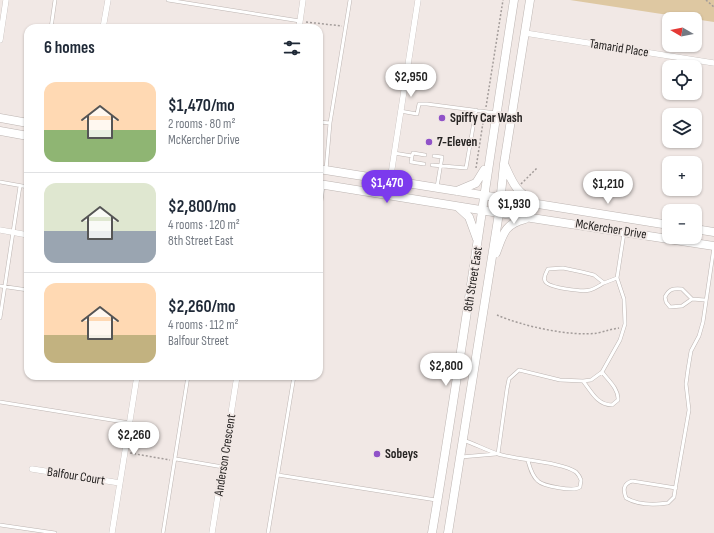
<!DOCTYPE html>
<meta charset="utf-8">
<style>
body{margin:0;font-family:"Sofia Sans Condensed",sans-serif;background:#f2f2f3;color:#1f2937;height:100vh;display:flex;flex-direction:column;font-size:15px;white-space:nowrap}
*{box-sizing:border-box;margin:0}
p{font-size:13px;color:#747a83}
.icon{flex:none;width:22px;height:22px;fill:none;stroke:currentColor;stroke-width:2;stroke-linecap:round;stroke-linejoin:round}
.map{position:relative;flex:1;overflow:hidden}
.side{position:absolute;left:24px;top:24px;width:299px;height:356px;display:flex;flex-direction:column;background:#fff;border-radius:12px;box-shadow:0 1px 3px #0004}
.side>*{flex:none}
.needle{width:26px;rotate:279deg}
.controls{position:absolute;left:662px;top:12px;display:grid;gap:8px}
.controls a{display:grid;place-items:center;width:40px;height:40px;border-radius:8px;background:#fff;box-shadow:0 1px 3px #0004;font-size:20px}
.price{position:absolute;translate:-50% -34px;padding:0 9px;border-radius:14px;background:#fff;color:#222;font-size:13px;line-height:26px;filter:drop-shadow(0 1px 2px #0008)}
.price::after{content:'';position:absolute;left:50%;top:24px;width:12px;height:9px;margin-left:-6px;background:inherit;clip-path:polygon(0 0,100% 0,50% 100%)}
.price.active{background:#7c3aed;color:#fff}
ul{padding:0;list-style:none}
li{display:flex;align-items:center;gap:12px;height:100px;padding:0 20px}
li+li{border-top:1px solid #e0e1e3}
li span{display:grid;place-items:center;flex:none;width:112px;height:80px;border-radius:12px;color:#555}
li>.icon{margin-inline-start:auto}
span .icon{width:48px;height:48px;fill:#fffc;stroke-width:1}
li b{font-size:17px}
h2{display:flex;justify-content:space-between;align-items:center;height:48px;padding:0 20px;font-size:17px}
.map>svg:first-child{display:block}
.green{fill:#dec8a2}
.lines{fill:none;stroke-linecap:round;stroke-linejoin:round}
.lane-casing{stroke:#bdb5b2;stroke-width:4}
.street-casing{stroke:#bdb5b2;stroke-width:6}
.secondary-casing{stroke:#bdb5b2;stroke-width:9}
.path{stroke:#a39c9a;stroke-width:1.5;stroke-dasharray:2 2;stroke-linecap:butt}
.lane{stroke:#fff;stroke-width:3}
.street{stroke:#fff;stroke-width:5.5}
.secondary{stroke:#fff;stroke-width:8}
.poi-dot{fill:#9052c8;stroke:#f1e8e5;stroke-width:1.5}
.labels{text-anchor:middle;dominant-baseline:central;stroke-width:3.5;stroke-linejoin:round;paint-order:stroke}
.street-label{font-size:13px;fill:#272423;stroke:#f1e8e5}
.poi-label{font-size:13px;font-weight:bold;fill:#272423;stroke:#f1e8e5;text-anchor:start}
</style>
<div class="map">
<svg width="714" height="533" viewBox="0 0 714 533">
<rect width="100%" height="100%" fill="#f1e8e5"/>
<path class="green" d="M570,0H714V22Z"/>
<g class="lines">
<g class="lane-casing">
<path id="lane" d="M168,0L300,21
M51,28L55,0
M400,111L417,114L419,104H427L496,113
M319,122L330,123
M394,153L412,156L411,162L424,164
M412,156L413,153L425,155
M434,156L442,157L437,187
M432,165L466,168L476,110
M326,170L330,123L350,0
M0,182L28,187
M319,217L323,186
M604,283C600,285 595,289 590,290C583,292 548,288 545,281C543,277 546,273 548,269L563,268L582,272L594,275L604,283L617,278
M0,286L28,290
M692,299L682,306L670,307L666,302L665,297C669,289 673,288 682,289L692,299L705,300
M0,318L20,186
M583,381C591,391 597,405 612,405L618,400C619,389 608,380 602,372
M0,402L130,423
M463,440C475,444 486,450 498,454C517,460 562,462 576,472C578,474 580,477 581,480L580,487C574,492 543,486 538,481C532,476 530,468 528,461
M498,454L507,389L509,379L519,370L560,380L583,381L591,380L602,372L620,340L625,324L624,299L617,278L624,233
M461,457L496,454
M176,459L223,467
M278,475L436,500
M676,488L632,481C623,484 623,490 626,498C638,505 654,505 668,503L674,497L675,490L689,410L686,384L688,369L691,351L699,336L703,322L714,247
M0,525L55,533
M163,533L188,376
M268,533L294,376"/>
</g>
<g class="street-casing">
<path id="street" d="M103,28L108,0
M299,28L303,0
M525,33L714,63
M0,40L6,0
M388,194L418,0
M0,230L28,235
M32,469L120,483
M112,533L137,376
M212,533L237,376"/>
</g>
<g class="secondary-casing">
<path id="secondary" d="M0,118L28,123
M0,131L28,136
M505,166C512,181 516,193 533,200
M319,169L669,225
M319,184L499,213L714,246
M457,191L476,183L484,170
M458,207L469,217L477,239
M695,229L714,232
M496,253C503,235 504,224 525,219
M432,533C462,356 486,178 514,0
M448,533L499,213L504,164L530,0"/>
</g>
<path class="path" d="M706,0L714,7
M306,22L342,26
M486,107L503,0
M476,168L484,116
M521,184L537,168
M497,315C522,326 571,337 598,333C606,331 612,329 619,328
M130,453L170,460"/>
<use href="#lane" class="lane"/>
<use href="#street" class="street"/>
<use href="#secondary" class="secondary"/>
</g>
<g class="poi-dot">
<circle cx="442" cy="118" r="4"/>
<circle cx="429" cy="142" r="4"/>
<circle cx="377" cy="454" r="4"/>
</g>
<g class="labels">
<g class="street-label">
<text transform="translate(619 48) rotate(9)">Tamarid Place</text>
<text transform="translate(611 229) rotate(9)">McKercher Drive</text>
<text transform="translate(473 279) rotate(-81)">8th Street East</text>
<text transform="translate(225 455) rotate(-81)">Anderson Crescent</text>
<text transform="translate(76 476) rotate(9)">Balfour Court</text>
</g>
<g class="poi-label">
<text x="450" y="118">Spiffy Car Wash</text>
<text x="437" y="142">7-Eleven</text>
<text x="385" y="454">Sobeys</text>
</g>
</g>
</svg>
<div class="controls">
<a><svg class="needle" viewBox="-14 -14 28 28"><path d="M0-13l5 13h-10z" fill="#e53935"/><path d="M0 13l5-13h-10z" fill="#747a83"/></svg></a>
<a><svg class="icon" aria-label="locate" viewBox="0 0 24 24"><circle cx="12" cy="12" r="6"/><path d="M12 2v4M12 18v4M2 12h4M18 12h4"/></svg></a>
<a><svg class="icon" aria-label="layers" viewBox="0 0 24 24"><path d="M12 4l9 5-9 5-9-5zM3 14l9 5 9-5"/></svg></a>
<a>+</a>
<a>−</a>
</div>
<b class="price" style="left:411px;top:98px">$2,950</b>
<b class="price active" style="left:387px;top:204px">$1,470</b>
<b class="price" style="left:608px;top:205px">$1,210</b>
<b class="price" style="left:514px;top:225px">$1,930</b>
<b class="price" style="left:446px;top:387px">$2,800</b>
<b class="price" style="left:134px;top:456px">$2,260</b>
<section class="side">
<h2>6 homes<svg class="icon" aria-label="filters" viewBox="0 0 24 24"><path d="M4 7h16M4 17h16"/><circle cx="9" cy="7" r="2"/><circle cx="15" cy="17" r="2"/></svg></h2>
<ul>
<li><span style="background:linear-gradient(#ffd9b3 60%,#8fb573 0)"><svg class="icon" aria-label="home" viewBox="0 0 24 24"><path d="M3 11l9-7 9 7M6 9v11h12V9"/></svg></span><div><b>$1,470/mo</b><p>2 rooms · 80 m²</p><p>McKercher Drive</p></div></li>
<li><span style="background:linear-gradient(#dfe7d0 60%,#9aa5b1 0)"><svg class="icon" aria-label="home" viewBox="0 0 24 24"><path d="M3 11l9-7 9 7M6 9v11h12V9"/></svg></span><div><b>$2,800/mo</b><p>4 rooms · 120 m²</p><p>8th Street East</p></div></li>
<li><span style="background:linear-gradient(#ffd9b3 65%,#c2b280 0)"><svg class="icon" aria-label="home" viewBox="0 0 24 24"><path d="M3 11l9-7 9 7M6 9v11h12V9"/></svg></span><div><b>$2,260/mo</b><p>4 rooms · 112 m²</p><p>Balfour Street</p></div></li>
</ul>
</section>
</div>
